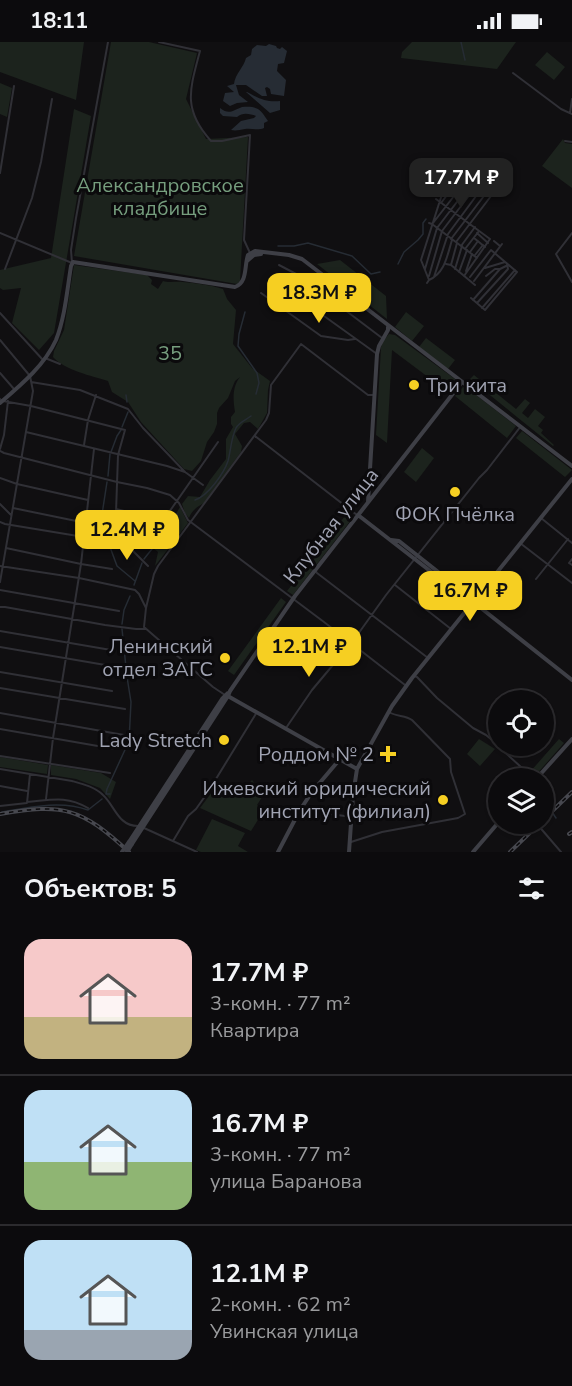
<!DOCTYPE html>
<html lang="ru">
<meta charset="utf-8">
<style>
body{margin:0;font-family:"Nunito Sans",sans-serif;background:#151416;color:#f1f3f6;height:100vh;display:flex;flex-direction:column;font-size:22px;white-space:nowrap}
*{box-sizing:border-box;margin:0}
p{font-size:20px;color:#9a9b9d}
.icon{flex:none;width:33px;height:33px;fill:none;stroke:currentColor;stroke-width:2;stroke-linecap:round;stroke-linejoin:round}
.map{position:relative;height:810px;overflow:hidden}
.sheet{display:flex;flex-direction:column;background:#0c0b0d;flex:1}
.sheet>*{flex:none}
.fabs{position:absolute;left:488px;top:648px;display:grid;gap:12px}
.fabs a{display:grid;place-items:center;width:66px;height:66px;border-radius:50%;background:#0c0b0d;box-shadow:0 2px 4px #0004,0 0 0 2px #2c2b2e;font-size:30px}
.price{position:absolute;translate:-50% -51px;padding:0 14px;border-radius:12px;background:#f6cf22;color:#111;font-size:20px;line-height:39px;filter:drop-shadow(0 2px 3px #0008)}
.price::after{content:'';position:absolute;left:50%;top:36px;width:18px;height:14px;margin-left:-9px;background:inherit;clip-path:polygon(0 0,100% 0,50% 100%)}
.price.active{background:#222;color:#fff}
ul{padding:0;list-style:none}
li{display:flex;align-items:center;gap:18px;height:150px;padding:0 24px}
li+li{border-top:2px solid #2c2b2e}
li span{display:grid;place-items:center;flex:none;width:168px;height:120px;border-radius:18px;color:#555}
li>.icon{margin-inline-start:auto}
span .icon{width:72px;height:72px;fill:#fffc;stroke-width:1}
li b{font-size:26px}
h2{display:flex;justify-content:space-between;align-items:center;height:72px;padding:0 24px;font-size:26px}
.status{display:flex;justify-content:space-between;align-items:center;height:42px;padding:0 30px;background:#0c0b0d;direction:ltr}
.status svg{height:16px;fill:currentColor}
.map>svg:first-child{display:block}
.green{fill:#1c231d}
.water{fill:#262c34}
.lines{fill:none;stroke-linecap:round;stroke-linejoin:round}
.stream{stroke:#262c34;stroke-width:1.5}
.street{stroke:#303036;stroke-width:2}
.secondary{stroke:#3e3f46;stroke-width:4}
.rail-casing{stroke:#47484f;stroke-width:4}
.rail{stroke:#0b0a0c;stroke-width:1.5;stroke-dasharray:4.5;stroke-linecap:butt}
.secondary-bridge{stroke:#3e3f46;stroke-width:4}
.poi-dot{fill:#f6cf22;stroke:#0b0a0c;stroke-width:2}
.labels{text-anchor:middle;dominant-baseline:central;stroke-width:6;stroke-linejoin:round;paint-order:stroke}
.park-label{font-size:20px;fill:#769e7e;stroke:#0b0a0c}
.poi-label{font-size:20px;fill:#a0a3b2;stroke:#0b0a0c;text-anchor:end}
.street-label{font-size:20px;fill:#a0a3b2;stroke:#0b0a0c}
</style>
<div class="status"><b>18:11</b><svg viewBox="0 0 49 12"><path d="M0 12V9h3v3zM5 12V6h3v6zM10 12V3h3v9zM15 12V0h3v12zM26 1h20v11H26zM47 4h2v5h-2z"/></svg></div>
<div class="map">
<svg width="572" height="810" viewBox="0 0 572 810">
<rect width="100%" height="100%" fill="#100f11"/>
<path class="green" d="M0,0H84L76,58L0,30Z
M111,0H149L197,11L186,57L206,97L248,95L240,239L237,242L74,214Z
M412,0H516L497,27L401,16L402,10Z
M547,10L565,25L554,38L535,23Z
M0,41L12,46L7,75L0,72Z
M74,67L91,74L54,291L39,308L12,281L21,246L3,248L0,246V228L51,216Z
M563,97L565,101L572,102V146L542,124Z
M340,218L386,254L387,277L317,222Z
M74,223L147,233L152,238L151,242L158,247L163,239C169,241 176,239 183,240C196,241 210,243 223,247L227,257L236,268L233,302L252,326L270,339L268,348L267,371L258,387L250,380L244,381L235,392L242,404L241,410L204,461C197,465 192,468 189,476L185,471L182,462L188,454L200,455L210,438L226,417V397L233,385L231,382V375L235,370C233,358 232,345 240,335L235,339L228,356L219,366L217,371V382L214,390L207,400L201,419L192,429L184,427L141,380L128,360L112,350L108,339C92,334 64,328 53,315L54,309L64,288Z
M406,270L424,284L412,299L395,285Z
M389,292L395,293L455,337L456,340L448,350L392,308L387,401L376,393L381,305L383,299Z
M426,296L455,318L448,327L419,305Z
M474,333L516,367L525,357L530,361L522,371L528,376L535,367L545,375L538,384L543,388L541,391L554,403L553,404L470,337Z
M463,345L467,346L516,384L507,396L455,354Z
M522,389L572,428L565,435L516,396Z
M422,406L434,416L416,440L404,430Z
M180,465L188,481L155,524L158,510L152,505L174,478L177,470Z
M345,474L351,478L293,553L287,549Z
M281,556L286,560L234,633L228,629Z
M479,697L495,707L480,724L467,712Z
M559,697L564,701L535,734L530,730Z
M0,715L48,723L47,732L0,725Z
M51,723L101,731L116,740L110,757L100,746L76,737L51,733Z
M252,738L256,743L266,749L257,763L264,768L251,789L200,766L212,750L229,756L237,744L243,748Z
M212,777L245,791L238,804L248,810H201L196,808Z"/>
<path class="water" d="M269,2L276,4L277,6L280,7L282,5L287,9L284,21L278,22L277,29L286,38L284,54L271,52L270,47L267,45L265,46L267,54H262L246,43H236L239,53L248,60L237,61L230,64L223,59L225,51L234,50L227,44L234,42C235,32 244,25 246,16L251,13L252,7L257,3L266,4Z
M246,50H247C260,57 266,60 280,59V68L270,71Z
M242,65C258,64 260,67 268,79L264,81V86C257,89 252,86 245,87C239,88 236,89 231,88L241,79L254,76L256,74C250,72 243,70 237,75L223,74L220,71V66C229,73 232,69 242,65Z"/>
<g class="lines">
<path class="stream" d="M461,0L465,18
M278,204H294L308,201L352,214L371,232L380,230
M398,222L404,210L418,198L423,192V181L426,177
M245,270L239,292L238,304L257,331L259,341L256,352
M126,353L127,360
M122,385L128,370
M111,410L117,394L121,388
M108,434L110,412
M107,440L101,479L104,493L110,505L117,524L135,539
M195,458C208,454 224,431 228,419C231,408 231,396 236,386C239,380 246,378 251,374
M144,517L175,478L177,472
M134,543L142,521
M122,582L124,568L130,554
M110,752H106L107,747L129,699L131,660L127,635L122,587
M543,761L549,767
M552,770L556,776
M1,771L2,770C30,765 61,758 88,768L102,757"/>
<path class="street" d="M159,0L200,9C190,47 182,67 211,99H222L250,93L244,198L250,211
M513,31L561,67L572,72
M570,71L572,57
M565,99L572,100
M0,131L14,44
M445,145L458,128
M436,157L490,197L464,234
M441,161L463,132
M429,181L432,182L477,216
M433,181L468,136
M0,191L72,221
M477,191L488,201
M572,191L556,212L572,240
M474,196L485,205
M451,197L487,150
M494,199L500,204
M461,204L475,185
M465,207L479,189
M470,210L478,199
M475,213L483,203
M72,221L71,208L76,176L108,0
M446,222L451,223L475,243
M279,223L300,234L382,296
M451,223L457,201
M485,226L505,220
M5,227L32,156L41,120L52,57
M425,227L437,186L473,139
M455,227L462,204
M466,229L472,212
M459,230L467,208
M429,234L442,189L477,143
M486,234L495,227H500
M434,235L448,192L482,146
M470,235L491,208L517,230L485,268L471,256
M271,236L377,312
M429,238C445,231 447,214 452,198
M474,239L502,202
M427,241L429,238L421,218L451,124L491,154L456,200
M261,251L321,294L348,298L355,297
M473,258L500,227L506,224
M477,261L508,227L507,222
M482,266L515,228
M0,271L43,318
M0,298L30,334L33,349L0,540
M45,316L60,322
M0,331L14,347
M31,340L80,348L128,367L143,386L185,430
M0,357L3,359L31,364L125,388L118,413L115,500L128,504L148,524
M26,390L167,424L185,430L203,443
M255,394L357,473
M84,403L88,378L96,353
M0,407L4,393L8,359
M0,409L4,411L117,440L147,446L170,453L179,461L188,478L324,580L405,643
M0,436L17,442L88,458
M0,462L11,473
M13,466L86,481
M116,467L128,470L135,475L142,477
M541,476L572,501
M0,480L5,482L96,497
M151,496L218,400
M520,501L572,541
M6,506L81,522L112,527
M572,517L569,521L572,523
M0,524L79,536L135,548L139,552L146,566
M315,528L317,531L428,616
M536,537L568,497
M395,543L451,587
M0,548L119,569
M0,565H5L105,583L136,587H145
M0,589L111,608
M0,605L117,625
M0,630L112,649
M414,634L417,635L437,656L473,686L486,693L498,703
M0,646L125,667
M225,653L213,645L144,585L146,566L154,532L158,524L266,378L269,371L271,343L301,302L368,353H375
M0,671L124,693
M286,686L312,648L353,599L386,553L479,436L487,428L521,384
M0,687L115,707
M498,704L533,736
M0,714L110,731
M0,727L72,739C83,742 95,745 103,753C115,764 118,784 138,784
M0,744L27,749
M46,757L53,696L81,522L94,407
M27,760C51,758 66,753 88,766
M0,764L27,761L30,732
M301,768L352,775
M537,782L561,810
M144,786L197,810
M173,799L188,774L196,767L208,750L257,670
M351,800L382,790L458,776L465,772L451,730L450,717L412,678C405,673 397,675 389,670"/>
<path class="secondary" d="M247,219L254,213L261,212
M0,361C21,343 44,324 56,298C65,275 67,249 71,224L73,220L235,245C248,240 244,224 248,213L255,209L289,213L302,217L572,424
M368,460L377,312L379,304L388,288V285
M358,473L443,539L467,555L572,638
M391,498L399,499L442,533V538
M226,653L357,727
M537,736L572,697
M129,800L222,657L228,651
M132,802L228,654L230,649L295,554L462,340
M278,810L300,768L312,750L340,717
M349,810L353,753L357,727L392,664L412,636L572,437
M473,810L498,781"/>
<g class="rail-casing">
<path id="rail" d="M0,772C64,761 81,766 129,810
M543,778L572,750
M569,792L572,790
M510,810L539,782"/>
</g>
<use href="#rail" class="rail"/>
<path class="secondary-bridge" d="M122,810L129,800
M127,810L132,802"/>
</g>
<g class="poi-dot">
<circle cx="414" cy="343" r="6"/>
<circle cx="455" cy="450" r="6"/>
<circle cx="225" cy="616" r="6"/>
<circle cx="224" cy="698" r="6"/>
<path d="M385 703h6v6h6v6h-6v6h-6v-6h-6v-6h6z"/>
<circle cx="443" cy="758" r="6"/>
</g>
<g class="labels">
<g class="park-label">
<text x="160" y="143">Александровское<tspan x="160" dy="23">кладбище</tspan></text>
<text x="170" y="311">35</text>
</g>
<g class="poi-label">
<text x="426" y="343" text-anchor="start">Три кита</text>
<text x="455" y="472" text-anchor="middle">ФОК Пчёлка</text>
<text x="213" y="604">Ленинский<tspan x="213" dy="23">отдел ЗАГС</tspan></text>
<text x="212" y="698">Lady Stretch</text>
<text x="374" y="712">Роддом № 2</text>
<text x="431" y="746">Ижевский юридический<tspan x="431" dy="23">институт (филиал)</tspan></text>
</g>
<g class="street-label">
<text transform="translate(331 484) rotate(-52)">Клубная улица</text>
</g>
</g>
</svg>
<div class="fabs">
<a><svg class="icon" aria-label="locate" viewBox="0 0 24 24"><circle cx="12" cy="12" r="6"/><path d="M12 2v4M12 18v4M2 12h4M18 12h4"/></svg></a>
<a><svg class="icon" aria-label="layers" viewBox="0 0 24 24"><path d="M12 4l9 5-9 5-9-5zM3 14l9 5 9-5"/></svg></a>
</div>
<b class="price active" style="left:461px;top:167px">17.7M ₽</b>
<b class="price" style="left:319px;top:282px">18.3M ₽</b>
<b class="price" style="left:127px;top:519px">12.4M ₽</b>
<b class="price" style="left:470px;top:580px">16.7M ₽</b>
<b class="price" style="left:309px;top:636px">12.1M ₽</b>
</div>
<section class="sheet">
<h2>Объектов: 5<svg class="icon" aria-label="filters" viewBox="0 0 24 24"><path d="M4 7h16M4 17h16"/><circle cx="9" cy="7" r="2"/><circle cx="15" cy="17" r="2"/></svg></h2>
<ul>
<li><span style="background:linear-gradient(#f6c9c9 65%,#c2b280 0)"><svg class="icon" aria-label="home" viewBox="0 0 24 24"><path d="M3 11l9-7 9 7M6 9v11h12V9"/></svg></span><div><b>17.7M ₽</b><p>3-комн. · 77 m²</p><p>Квартира</p></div></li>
<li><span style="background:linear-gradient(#bfe0f5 60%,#8fb573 0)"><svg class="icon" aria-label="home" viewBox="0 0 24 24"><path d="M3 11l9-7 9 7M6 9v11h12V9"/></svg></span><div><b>16.7M ₽</b><p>3-комн. · 77 m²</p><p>улица Баранова</p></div></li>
<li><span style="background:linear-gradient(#bfe0f5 75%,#9aa5b1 0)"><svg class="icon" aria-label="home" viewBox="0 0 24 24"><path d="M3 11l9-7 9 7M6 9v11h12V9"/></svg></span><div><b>12.1M ₽</b><p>2-комн. · 62 m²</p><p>Увинская улица</p></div></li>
</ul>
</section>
